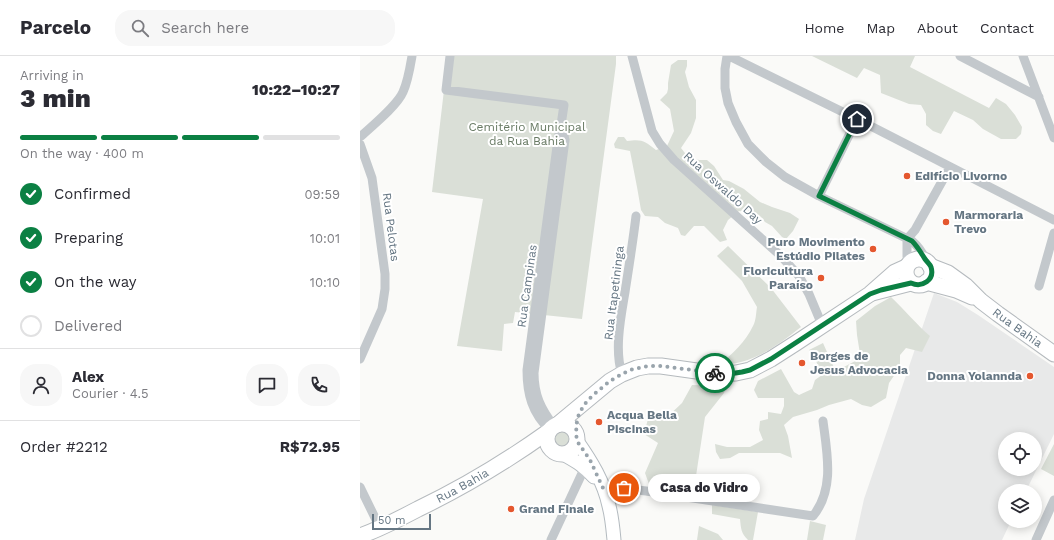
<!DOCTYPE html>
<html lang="en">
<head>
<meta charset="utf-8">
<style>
	body { margin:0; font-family:"Work Sans",sans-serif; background:#f7f7f7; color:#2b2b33; height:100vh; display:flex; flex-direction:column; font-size:15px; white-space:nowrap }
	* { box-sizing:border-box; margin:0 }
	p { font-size:13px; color:#7c7c81 }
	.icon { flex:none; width:22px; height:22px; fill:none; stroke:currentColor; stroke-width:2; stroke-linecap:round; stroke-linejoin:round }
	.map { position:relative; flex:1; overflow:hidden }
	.drawer { display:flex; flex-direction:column; background:#fff; width:360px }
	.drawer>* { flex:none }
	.tools { position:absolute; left:638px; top:376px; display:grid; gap:8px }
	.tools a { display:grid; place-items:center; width:44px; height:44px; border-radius:50%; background:#fff; box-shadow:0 2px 10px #0003; font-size:20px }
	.scale { position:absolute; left:12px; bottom:10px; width:59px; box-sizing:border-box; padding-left:4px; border:2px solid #657683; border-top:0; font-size:11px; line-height:14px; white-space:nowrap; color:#657683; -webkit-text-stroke:3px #fff; paint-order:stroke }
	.pin { position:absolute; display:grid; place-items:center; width:34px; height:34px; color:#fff; margin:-17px; border:2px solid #fff; border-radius:50%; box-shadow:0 1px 4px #0007 }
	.courier { position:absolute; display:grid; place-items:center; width:40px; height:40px; margin:-20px; border:3px solid #0b8043; border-radius:50%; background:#fff; color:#222; box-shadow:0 1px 5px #0007 }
	.bubble { position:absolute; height:28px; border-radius:14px; background:#fff; box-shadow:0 2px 10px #0003; font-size:13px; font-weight:800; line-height:28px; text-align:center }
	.headline em { font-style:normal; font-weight:800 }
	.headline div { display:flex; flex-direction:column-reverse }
	.headline { display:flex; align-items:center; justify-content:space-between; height:68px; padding:0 20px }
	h1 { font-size:26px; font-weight:800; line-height:30px }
	.bar { display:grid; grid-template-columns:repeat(4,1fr); gap:6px 4px; align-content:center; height:48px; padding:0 20px }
	.bar i { height:5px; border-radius:3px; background:#e1e1e2 }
	.bar .current { background:#0b8043 }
	.bar p { grid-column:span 4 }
	.line { display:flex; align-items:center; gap:10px; padding:0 20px; border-top:1px solid #e1e1e2 }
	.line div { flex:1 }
	.round { display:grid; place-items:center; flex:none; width:42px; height:42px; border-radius:16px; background:#f7f7f7 }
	ol { padding:0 20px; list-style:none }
	li { display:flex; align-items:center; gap:12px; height:44px }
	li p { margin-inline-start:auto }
	li .icon { padding:4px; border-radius:50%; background:#0b8043; color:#fff; stroke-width:4 }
	li:last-child { color:#7c7c81 }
	li i { width:22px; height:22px; border:2px solid #e1e1e2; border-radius:50% }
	header { display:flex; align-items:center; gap:24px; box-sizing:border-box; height:56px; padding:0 20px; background:#fff; border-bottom:1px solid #e1e1e2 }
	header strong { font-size:19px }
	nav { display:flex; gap:22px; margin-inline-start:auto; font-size:14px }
	.search { width:280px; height:36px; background:#f7f7f7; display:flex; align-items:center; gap:10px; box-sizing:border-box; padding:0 14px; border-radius:16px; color:#7c7c81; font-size:15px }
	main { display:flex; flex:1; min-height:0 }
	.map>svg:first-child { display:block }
	.built { fill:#e8e9e9; fill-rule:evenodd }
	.green { fill:#dadfd7 }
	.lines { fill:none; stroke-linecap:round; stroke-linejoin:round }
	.secondary-casing { stroke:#b3babf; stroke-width:15 }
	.primary-casing { stroke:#b5babe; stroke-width:17 }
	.street { stroke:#c3c8cc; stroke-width:9 }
	.secondary { stroke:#fff; stroke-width:13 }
	.primary { stroke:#fff; stroke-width:15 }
	.done { stroke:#99a4ac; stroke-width:4; stroke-dasharray:0 7.2 }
	.route { stroke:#0b8043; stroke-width:5 }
	.poi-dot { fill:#e4572e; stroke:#fff; stroke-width:1.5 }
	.labels { text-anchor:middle; stroke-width:4; stroke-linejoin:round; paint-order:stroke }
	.park-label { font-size:12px; fill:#687a64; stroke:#fff }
	.poi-label { font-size:12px; font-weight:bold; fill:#657683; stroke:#fff; text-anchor:start }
	.street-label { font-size:12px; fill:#657683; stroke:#fff }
</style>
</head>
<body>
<header>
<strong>Parcelo</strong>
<div class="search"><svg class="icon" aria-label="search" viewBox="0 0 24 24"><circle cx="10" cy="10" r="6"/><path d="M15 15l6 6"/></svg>Search here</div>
<nav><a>Home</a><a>Map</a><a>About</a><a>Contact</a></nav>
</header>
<main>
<section class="drawer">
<div class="headline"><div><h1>3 min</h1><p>Arriving in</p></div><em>10:22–10:27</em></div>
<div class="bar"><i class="current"></i><i class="current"></i><i class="current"></i><i></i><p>On the way · 400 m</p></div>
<ol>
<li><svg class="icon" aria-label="check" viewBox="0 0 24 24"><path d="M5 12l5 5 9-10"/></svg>Confirmed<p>09:59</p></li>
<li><svg class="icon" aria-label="check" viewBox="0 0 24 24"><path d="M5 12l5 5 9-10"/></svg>Preparing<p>10:01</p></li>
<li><svg class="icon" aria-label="check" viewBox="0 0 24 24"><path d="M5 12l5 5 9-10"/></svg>On the way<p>10:10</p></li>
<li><i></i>Delivered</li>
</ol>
<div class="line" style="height:72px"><a class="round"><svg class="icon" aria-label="person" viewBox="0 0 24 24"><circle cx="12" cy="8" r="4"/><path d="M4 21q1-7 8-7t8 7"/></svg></a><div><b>Alex</b><p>Courier · 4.5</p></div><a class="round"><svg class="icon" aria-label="chat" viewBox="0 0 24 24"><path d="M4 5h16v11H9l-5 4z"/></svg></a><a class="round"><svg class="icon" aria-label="phone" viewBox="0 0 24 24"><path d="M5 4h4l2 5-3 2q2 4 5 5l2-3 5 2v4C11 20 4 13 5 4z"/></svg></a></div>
<div class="line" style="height:52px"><div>Order #2212</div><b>R$72.95</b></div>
</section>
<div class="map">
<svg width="694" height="484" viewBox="0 0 694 484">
	<rect width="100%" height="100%" fill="#fafaf8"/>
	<!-- built -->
	<path class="built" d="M574,237L597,246L618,259L694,311V378L666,435H645V465H651L642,484H495L504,443ZM645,383H675V413H645Z"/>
	<!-- green -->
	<path class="green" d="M88,0H256V8L222,263L155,256L153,267L144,268L142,295L97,290L123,143L72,136Z
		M452,0H555L550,11L629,52L636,42L646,48L655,59L662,71L661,78L656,83H641L623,73L613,64L594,55L581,78L573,75L566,69V58L561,49L549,48L521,37L520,19L504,12L497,22Z
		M318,4H327V10L325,16L329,31L336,44V62L331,77L321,92C330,104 332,104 347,104L354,110L363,124L369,125L384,133L400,146L412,151L430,157L439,163L433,175L426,183L422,181L412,170L405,166L400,160L388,156L379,155L368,164L363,174L367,184L360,186L344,170H334L325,180L321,179L318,172L305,167L298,161L285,160L281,154L277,131L270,95L255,92L254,88L258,81H264L267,85C283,83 284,85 296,94L307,90L314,75L310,53L300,44L307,37L308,33V27L311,9Z
		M368,190L411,232L441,271C423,285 404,300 381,306C374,308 366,308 359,308C372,299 386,285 393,270C396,265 396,257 397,251L382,225L357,200Z
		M531,241C545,254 556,268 570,280L562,296L546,292L540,299V311L529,327L526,342L511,351L502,349L491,343L469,349L457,354L433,361L424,369L428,380L432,402L420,397H379L370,402L360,403L356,396L355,388L367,391H390L403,384L399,374L400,365L408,363V356L421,358L424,350V342H398L394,334L398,325L421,313L434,336L439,339L452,333L455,324L462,319L456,305L449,294L463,287L475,314L482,312L499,303L500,298L497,279L496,265L515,250Z
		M332,329L366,330L364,337L345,361L334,433L289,428L285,417L298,387L284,378L288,363L304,364L322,347Z
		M192 383a10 10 0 1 1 20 0a10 10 0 1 1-20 0Z
		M694,388V420L681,413Z
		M352,449L398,456L393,484H388C381,477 381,473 380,463L352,458Z
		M450,465L466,469L463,484H447Z
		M339,470L358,478L363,484H337Z"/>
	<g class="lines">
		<defs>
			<path id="secondary" d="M217,385C231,405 244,426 249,450C252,461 253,473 254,484
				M203,398C217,406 223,409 234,421"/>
			<g id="primary">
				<circle cx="559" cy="216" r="13"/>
				<path id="s1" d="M570,210L588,217L606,230L621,245L638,258L694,298"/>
				<path d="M566,226L596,234L612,241"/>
				<path d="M512,237L551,227"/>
				<circle cx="202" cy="383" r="15"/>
				<path d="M197,369L250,325L262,318L277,312L288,310H301L358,318L376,317L390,314L411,303L436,287L510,238L535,216L546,211"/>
				<path id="s2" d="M0,480C20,473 39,463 58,453C104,431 147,405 189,375"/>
			</g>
		</defs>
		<!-- secondary casing -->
		<use href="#secondary" class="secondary-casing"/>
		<!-- primary casing -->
		<use href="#primary" class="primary-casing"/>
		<!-- street -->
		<path class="street" d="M90,0L86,34L204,49L201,69L198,83L167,314C167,338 172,357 190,374
			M272,0L292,75L300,88L314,104L421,200L439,220L449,238L462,269
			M367,0L365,13V32L368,47L376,66L388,88L406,106L425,121L459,140L552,185C559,191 563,197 566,205
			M369,0L497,63L694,164
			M600,0L679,41
			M663,0L694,82
			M0,81C12,70 37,50 43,36C48,25 50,12 52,0
			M0,88L12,122L25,218V233L22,253L0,303
			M459,140L497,63
			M547,183L555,174L590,111
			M547,183V200L548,207
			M679,230L694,177
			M262,318C254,294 261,260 265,236C269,210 273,185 276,160
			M194,370C181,353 174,339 174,317L205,84L202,71
			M0,431L20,472
			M243,432L253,431L286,435L453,460C475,433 467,397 463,365
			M191,484L225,411
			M676,484L694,444"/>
		<!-- secondary -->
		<use href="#secondary" class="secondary"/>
		<!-- primary -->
		<use href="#primary" class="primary"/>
	</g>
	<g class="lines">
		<!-- done -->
		<path class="done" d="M264,432H243L230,404L217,385L216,377L217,364L219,358L224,349L232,340L250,325L262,318L270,314L288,310H301L355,317"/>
		<!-- route -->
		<path class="route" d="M355,317L369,318L382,316L390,314L411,303L510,238L521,234L551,227C562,232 575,224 571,211C570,208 567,206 565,203C561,197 558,191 552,185L459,140L497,63"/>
	</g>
	<!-- markers -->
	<g class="poi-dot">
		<circle cx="547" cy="120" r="4"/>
		<circle cx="586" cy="166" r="4"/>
		<circle cx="513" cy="193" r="4"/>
		<circle cx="461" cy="222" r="4"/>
		<circle cx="442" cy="307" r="4"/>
		<circle cx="670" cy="320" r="4"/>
		<circle cx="239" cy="366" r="4"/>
		<circle cx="151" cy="453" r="4"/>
	</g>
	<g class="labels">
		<!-- park labels -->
		<g class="park-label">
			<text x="167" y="75">Cemitério Municipal<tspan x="167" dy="14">da Rua Bahia</tspan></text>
		</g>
		<!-- poi labels -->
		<g class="poi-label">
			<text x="555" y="124">Edifício Livorno</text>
			<text x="594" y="163">Marmoraria<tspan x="594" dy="14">Trevo</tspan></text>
			<text x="505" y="190" text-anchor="end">Puro Movimento<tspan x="505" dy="14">Estúdio Pilates</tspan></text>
			<text x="453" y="219" text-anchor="end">Floricultura<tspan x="453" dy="14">Paraíso</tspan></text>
			<text x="450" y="304">Borges de<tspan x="450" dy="14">Jesus Advocacia</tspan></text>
			<text x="662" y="324" text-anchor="end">Donna Yolannda</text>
			<text x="247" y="363">Acqua Bella<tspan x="247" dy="14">Piscinas</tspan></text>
			<text x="159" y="457">Grand Finale</text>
		</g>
		<!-- street labels -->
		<g class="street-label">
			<text transform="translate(363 132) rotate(42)" y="4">Rua Oswaldo Day</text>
			<text transform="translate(31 171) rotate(83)" y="4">Rua Pelotas</text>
			<text transform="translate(167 230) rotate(-82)" y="4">Rua Campinas</text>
			<text transform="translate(254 237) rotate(-83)" y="4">Rua Itapetininga</text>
			<text dy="4" stroke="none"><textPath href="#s1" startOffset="108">Rua Bahia</textPath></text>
			<text dy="4" stroke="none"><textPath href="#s2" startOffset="114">Rua Bahia</textPath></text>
		</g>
	</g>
</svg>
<div class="tools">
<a><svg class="icon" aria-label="locate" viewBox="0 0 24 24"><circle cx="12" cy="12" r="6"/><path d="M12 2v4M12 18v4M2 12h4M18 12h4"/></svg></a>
<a><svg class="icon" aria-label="layers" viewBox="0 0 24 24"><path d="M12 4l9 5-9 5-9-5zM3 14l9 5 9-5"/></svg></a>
</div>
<div class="scale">50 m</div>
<div class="pin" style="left:264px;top:432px;background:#ea580c"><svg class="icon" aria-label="bag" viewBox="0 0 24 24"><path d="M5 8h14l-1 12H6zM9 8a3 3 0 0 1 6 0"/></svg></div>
<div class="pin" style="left:497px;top:63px;background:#1f2937"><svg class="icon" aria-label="home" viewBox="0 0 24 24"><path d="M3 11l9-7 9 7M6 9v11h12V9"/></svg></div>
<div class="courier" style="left:355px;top:317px"><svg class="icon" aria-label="bike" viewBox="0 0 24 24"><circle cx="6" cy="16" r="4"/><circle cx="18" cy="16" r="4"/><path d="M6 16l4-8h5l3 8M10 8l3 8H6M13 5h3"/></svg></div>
<div class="bubble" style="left:288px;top:418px;width:112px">Casa do Vidro</div>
</div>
</main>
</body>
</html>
